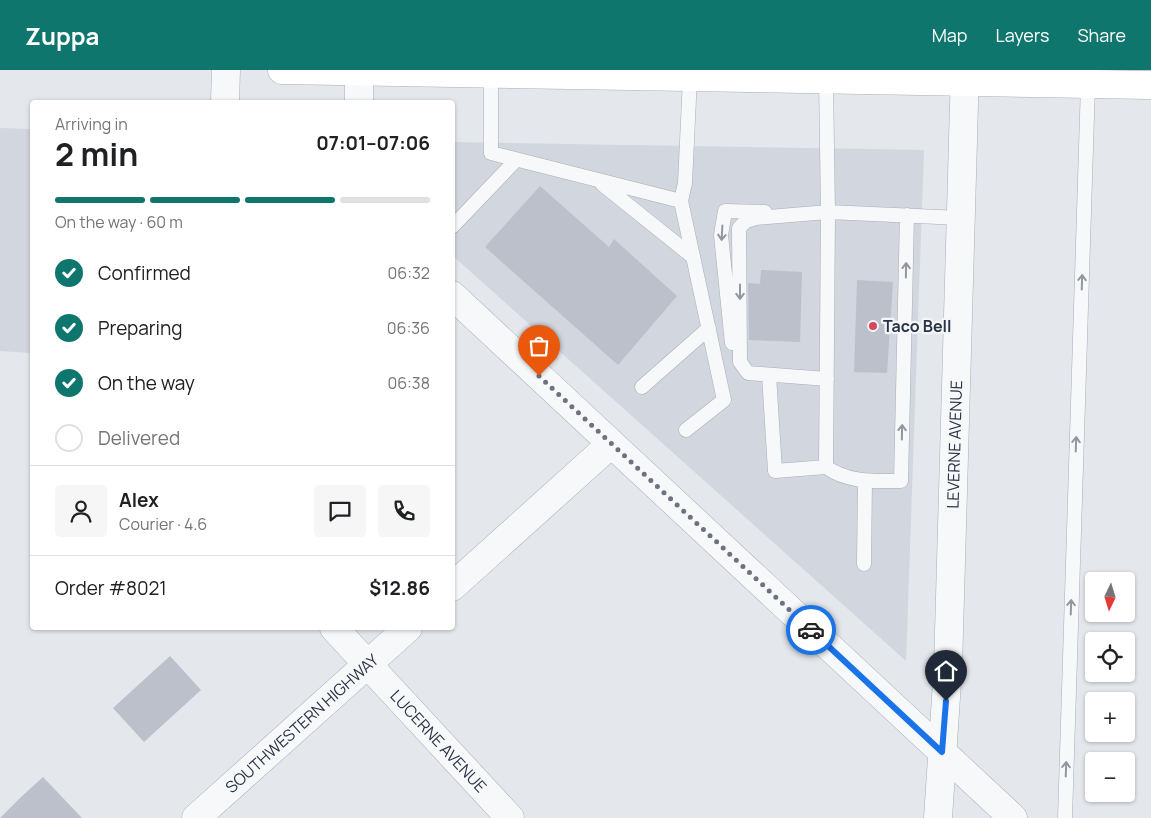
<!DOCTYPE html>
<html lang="en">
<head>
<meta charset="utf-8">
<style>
	body { margin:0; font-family:Manrope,sans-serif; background:#f6f6f6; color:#202124; height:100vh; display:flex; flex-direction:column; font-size:19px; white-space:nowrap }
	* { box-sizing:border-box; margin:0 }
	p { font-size:16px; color:#757577 }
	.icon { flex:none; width:28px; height:28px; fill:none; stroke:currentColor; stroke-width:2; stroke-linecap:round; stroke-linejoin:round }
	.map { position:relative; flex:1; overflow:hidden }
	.drawer { position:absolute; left:30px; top:30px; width:425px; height:530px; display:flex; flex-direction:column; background:#fff; border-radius:5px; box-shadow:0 1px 4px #0004 }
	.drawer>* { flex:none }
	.needle { width:32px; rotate:184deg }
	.tools { position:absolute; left:1085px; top:502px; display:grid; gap:10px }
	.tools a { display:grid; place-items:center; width:50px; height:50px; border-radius:5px; background:#fff; box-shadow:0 1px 4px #0004; font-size:25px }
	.pin { position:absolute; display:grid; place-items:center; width:42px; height:42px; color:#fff; margin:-51px -21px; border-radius:50% 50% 50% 0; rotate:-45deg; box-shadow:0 0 5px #0007 }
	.pin .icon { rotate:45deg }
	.courier { position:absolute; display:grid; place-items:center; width:50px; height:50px; margin:-25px; border:4px solid #1a73e8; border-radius:50%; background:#fff; color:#222; box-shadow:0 1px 6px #0007 }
	.overview em { font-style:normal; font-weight:700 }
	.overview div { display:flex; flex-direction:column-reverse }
	.overview { display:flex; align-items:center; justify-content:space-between; height:85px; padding:0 25px }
	h1 { font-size:32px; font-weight:700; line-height:38px }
	.bar { display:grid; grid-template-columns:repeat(4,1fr); gap:8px 5px; align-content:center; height:60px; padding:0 25px }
	.bar i { height:6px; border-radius:4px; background:#e0e0e0 }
	.bar .selected { background:#0f766e }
	.bar p { grid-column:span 4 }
	.line { display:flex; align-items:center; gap:12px; padding:0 25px; border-top:1px solid #e0e0e0 }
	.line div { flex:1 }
	.round { display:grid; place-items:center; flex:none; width:52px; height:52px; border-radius:5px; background:#f6f6f6 }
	ol { padding:0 25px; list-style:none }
	li { display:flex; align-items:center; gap:15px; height:55px }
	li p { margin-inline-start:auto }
	li .icon { padding:5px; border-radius:50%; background:#0f766e; color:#fff; stroke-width:4 }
	li:last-child { color:#757577 }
	li i { width:28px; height:28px; border:2px solid #e0e0e0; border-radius:50% }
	header { display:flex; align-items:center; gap:30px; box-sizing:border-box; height:70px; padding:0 25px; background:#0f766e; color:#fff }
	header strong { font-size:24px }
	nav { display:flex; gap:28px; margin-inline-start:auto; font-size:18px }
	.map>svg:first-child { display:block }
	.built { fill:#d2d6de }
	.building { fill:#bbc0ca }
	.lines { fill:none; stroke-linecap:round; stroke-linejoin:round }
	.lane-casing { stroke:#a9aeb7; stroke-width:15 }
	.street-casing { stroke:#a9aeb7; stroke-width:29 }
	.secondary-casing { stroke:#a9aeb7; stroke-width:29 }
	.lane { stroke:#f7f8fa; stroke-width:14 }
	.street { stroke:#f7f8fa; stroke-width:28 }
	.secondary { stroke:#fff; stroke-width:28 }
	.oneway { stroke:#9196a0 }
	.done { stroke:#6c737f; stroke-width:5; stroke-dasharray:0 9 }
	.route { stroke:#1a73e8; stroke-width:6 }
	.poi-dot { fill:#d1495b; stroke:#f4f6f9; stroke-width:2 }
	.labels { text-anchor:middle; stroke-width:4.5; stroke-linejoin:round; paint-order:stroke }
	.poi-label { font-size:16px; font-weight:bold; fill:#2b3445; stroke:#f4f6f9; text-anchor:start }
	.street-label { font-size:16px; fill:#2b3445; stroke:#f4f6f9 }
</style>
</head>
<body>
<header>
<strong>Zuppa</strong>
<nav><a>Map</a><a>Layers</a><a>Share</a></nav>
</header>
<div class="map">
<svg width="1151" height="748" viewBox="0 0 1151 748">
	<rect width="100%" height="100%" fill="#e4e7ec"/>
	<!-- built -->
	<path class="built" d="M0,58L32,59V283L0,281Z
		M453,72L924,80L906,591L453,186Z"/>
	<!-- building -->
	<path class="building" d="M540,116L609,177L614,169L677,226L618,295L485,177Z
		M761,200L802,202L800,272L749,270L748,213L760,214Z
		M857,210L893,212L887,303L854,302Z
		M170,586L201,620L144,672L113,638Z
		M43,707L82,748H0L20,728Z"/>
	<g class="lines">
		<defs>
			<path id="lane" d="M491,0V83L681,131
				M826,10L828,142L961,148
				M602,114L693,187
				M452,157L516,90
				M732,273L721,165L725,141L765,142
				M769,305L775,401L826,397
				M827,309L748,303L740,292L739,158L746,151L756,148L828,142L826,397C849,413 874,411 901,411L907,145
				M642,317L709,258
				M686,360L724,330L681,131L685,113L690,8
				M864,494L865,411
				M1065,748L1088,14"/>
			<g id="street">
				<path d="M225,32L226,0"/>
				<path d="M359,32V2"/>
				<path d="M452,225L1013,748"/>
				<path d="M452,517L611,374"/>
				<path id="s1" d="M334,558L510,748"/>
				<path id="s2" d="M196,748L408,558"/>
				<path id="s3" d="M938,748L948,597L965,0"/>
			</g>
			<path id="secondary" d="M282,0L1151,15"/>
		</defs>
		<!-- lane casing -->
		<use href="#lane" class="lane-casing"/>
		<!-- street casing -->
		<use href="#street" class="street-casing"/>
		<!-- secondary casing -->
		<use href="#secondary" class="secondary-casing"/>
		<!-- lane -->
		<use href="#lane" class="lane"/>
		<!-- street -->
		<use href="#street" class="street"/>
		<!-- secondary -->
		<use href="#secondary" class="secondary"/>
	</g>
	<!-- one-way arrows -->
	<defs><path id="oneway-shaft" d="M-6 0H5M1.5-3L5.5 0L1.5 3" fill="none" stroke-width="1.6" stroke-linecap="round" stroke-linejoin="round" transform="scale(1.25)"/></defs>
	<g class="oneway">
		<use href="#oneway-shaft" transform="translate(722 163) rotate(93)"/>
		<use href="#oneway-shaft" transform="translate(906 200) rotate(-89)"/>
		<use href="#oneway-shaft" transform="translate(1082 212) rotate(-88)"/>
		<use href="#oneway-shaft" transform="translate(740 222) rotate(90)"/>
		<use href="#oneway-shaft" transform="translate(902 362) rotate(-89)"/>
		<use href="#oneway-shaft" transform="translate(1076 374) rotate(-88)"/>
		<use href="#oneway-shaft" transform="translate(1071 537) rotate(-88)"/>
		<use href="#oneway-shaft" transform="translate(1066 699) rotate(-88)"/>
	</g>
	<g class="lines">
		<!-- done -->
		<path class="done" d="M539,306L811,560"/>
		<!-- route -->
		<path class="route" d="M811,560L942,682L946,631"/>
	</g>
	<!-- markers -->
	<circle class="poi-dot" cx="873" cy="256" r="5"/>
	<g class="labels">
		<!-- poi labels -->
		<g class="poi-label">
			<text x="883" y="262">Taco Bell</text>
		</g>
		<!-- street labels -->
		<g class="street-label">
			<text dy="6" stroke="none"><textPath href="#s3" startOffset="374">LEVERNE AVENUE</textPath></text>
			<text dy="6" stroke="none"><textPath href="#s2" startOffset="142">SOUTHWESTERN HIGHWAY</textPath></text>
			<text dy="6" stroke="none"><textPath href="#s1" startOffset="154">LUCERNE AVENUE</textPath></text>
		</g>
	</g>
</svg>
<div class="tools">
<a><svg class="needle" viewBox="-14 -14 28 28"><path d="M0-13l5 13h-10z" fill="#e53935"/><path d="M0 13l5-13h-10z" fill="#757577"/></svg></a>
<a><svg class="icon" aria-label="locate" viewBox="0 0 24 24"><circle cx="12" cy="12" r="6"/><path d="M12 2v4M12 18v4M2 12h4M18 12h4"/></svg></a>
<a>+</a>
<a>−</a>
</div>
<div class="pin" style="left:539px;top:306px;background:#ea580c"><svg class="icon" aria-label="bag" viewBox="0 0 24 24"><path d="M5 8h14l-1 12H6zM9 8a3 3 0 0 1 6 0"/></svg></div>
<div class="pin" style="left:946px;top:631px;background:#1f2937"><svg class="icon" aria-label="home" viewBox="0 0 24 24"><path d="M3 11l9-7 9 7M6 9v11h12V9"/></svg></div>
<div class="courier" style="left:811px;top:560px"><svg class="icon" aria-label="car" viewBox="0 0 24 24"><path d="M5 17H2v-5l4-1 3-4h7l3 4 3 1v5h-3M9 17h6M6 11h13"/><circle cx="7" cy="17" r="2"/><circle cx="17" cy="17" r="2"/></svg></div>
<section class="drawer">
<div class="overview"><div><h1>2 min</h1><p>Arriving in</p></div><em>07:01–07:06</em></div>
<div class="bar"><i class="selected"></i><i class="selected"></i><i class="selected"></i><i></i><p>On the way · 60 m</p></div>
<ol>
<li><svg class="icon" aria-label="check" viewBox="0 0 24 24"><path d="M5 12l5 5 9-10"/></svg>Confirmed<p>06:32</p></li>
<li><svg class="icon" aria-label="check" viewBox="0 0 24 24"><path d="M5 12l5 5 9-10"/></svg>Preparing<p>06:36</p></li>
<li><svg class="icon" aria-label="check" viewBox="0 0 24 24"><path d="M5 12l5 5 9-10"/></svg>On the way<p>06:38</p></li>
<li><i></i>Delivered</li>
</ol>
<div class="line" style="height:90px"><a class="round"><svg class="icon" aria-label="person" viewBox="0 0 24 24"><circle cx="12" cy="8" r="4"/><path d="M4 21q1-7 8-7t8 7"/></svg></a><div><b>Alex</b><p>Courier · 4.6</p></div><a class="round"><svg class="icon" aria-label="chat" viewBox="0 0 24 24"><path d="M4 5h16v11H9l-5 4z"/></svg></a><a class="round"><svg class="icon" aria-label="phone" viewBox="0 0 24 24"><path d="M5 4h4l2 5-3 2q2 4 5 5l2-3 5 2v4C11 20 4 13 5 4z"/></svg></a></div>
<div class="line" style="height:65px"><div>Order #8021</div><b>$12.86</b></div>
</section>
</div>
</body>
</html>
